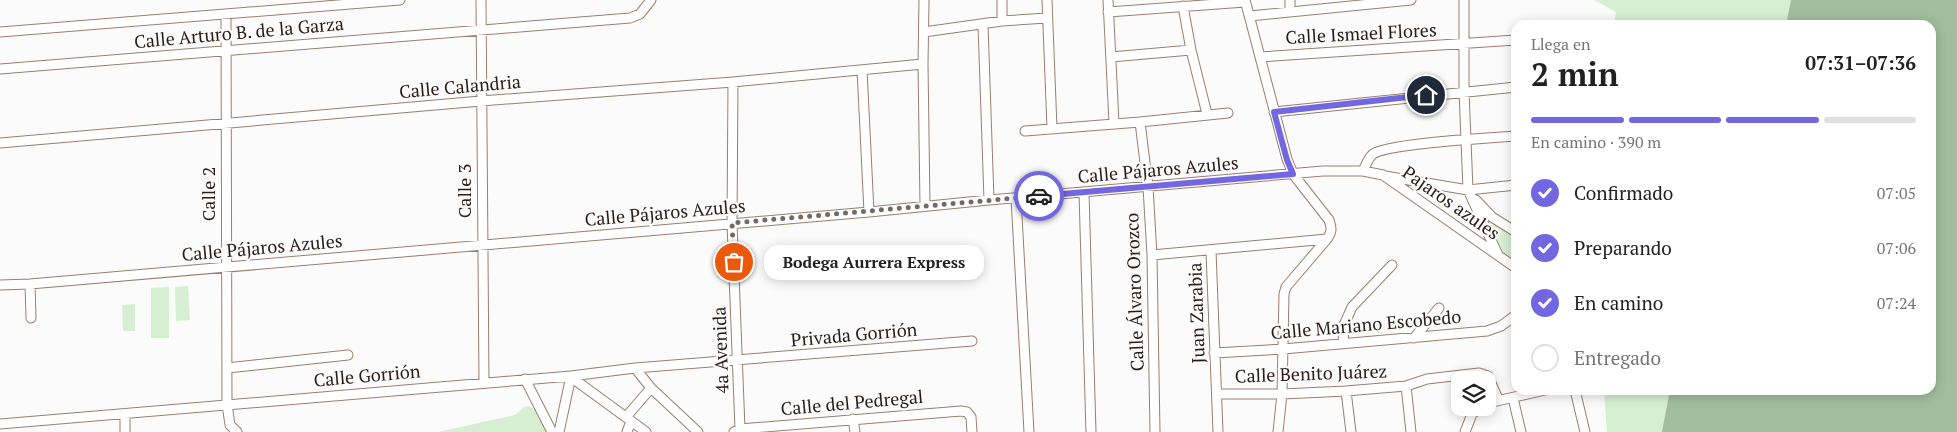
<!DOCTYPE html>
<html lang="es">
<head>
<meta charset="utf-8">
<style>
	body { margin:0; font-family:"PT Serif",serif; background:#f6f6f6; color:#202124; height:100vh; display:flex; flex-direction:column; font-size:19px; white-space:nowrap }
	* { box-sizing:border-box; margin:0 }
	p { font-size:16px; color:#757577 }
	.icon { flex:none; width:28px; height:28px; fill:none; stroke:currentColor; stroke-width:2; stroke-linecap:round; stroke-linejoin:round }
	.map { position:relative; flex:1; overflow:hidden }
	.panel { position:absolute; left:1511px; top:20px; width:425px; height:375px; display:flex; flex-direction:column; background:#fff; border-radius:15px; box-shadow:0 2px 12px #0003 }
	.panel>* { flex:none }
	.fabs { position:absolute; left:1451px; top:371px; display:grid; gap:10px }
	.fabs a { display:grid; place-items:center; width:45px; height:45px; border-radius:10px; background:#fff; box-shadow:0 2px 12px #0003; font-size:25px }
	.pin { position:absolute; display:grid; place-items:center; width:42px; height:42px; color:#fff; margin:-21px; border:2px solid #fff; border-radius:50%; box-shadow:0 1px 5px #0007 }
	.courier { position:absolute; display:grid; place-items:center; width:50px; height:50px; margin:-25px; border:4px solid #7367e1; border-radius:50%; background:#fff; color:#222; box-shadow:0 1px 6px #0007 }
	.bubble { position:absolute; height:35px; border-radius:15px; background:#fff; box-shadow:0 2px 12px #0003; font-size:16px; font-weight:800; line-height:35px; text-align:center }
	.overview em { font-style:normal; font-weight:800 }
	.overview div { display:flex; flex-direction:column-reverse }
	.overview { display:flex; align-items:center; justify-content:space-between; height:85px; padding:0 20px }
	h1 { font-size:32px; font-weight:800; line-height:38px }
	.bar { display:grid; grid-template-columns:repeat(4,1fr); gap:8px 5px; align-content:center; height:60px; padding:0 20px }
	.bar i { height:6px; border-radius:4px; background:#e0e0e0 }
	.bar .on { background:#7367e1 }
	.bar p { grid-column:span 4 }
	ol { padding:0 20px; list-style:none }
	li { display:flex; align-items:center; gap:15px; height:55px }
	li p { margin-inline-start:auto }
	li .icon { padding:5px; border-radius:50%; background:#7367e1; color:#fff; stroke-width:4 }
	li:last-child { color:#757577 }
	li i { width:28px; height:28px; border:2px solid #e0e0e0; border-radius:50% }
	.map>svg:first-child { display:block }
	.green { fill:#d6efd2 }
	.forest { fill:#a0be9c }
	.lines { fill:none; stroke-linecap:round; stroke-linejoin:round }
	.minor-casing { stroke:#9d7d6d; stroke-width:11 }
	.minor { stroke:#fff; stroke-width:9 }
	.done { stroke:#726a66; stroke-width:5; stroke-dasharray:0 9 }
	.route { stroke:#7367e1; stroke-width:6 }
	.labels { text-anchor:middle; stroke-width:4.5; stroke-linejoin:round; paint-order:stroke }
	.street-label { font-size:18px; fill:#291c16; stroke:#fbfbfb }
</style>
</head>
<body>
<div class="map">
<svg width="1957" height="432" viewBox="0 0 1957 432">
	<rect width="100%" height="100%" fill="#fbfbfb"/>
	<!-- green -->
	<path class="green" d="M1594,0H1957V432H1607L1604,390H1931V25H1614L1616,12Z
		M1479,218L1505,229L1516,236V264L1487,242L1475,219Z
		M188,286L190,320L176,321L175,287Z
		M169,287V338H151V288Z
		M135,304V331H123L122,305Z
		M528,406L537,410L547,432H438L515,415L524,407Z"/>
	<!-- forest -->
	<path class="forest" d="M1791,0H1957V432H1662L1670,390H1931V25H1786Z"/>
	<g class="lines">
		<defs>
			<path id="minor" d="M481,0L484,383
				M924,0L923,64L925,206
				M1002,0V21
				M1047,0L1052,128
				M1108,0L1114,123
				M1245,0L1287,159L1293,174L1329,220C1332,228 1332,232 1327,239L1286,287L1284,294L1282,394L1278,432
				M1464,0V91L1468,190L1498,255
				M1183,6L1191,50L1207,114
				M1108,12L1245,2
				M1290,12V0
				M226,14L227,404L230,425L237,432
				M1250,16L1411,0
				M983,25L989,200
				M0,32L400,0
				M924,32L1002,21L1047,18
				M1111,57L1191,50
				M1260,57L1516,40
				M0,69L630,18L640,14L651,0
				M862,70L869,212
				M733,82L732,223L740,429L734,432
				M1274,112L1516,87
				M1140,122L1148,187L1152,255L1155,432
				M1025,131L1140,122L1228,113
				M0,143L481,101L733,82L923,64
				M1363,171C1366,165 1368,158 1373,154C1388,143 1492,138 1516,136
				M1385,176L1468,190L1516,185
				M1084,193L1091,432
				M1016,198L1029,432
				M1476,200L1492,217L1516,232
				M1211,251L1218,432
				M1152,255L1327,239
				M30,284L31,318
				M0,285L30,284L869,212L989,200L1323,171H1363L1383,175L1516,268
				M1414,338L1439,308
				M1343,343L1344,325L1352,307L1392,265
				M1214,353L1283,349L1487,331L1501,326L1516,315
				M227,368L348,355
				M571,377L646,432
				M525,379L552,432
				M1406,386L1411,432
				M651,388L698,432
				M1575,390L1585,432
				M1346,391L1351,432
				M1217,394H1282L1346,391L1406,386L1427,379L1479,373L1488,376L1498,399
				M1513,398L1521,432
				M1488,403L1545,390
				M125,414V432
				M626,417L651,388L635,368
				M853,419L855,432
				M0,424L571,376L635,368L972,341
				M740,429L961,411L967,412L971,417L972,432
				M559,432L571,376
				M627,432L631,421
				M1465,432L1472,414L1479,408"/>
		</defs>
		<!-- minor casing -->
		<use href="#minor" class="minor-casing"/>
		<!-- minor -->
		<use href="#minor" class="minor"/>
	</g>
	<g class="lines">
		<!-- done -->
		<path class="done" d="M734,262L732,223L1039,196"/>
		<!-- route -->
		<path class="route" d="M1039,196L1293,174L1287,160L1274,112L1426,95"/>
	</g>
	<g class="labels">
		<!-- street labels -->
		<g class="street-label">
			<text transform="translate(239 33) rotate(-5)" y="6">Calle Arturo B. de la Garza</text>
			<text transform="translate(1361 34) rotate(-3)" y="6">Calle Ismael Flores</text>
			<text transform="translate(460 87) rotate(-5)" y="6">Calle Calandria</text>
			<text transform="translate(1158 170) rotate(-5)" y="6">Calle Pájaros Azules</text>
			<text transform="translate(465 191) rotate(-90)" y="6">Calle 3</text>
			<text transform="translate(209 194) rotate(-90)" y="6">Calle 2</text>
			<text transform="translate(1451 203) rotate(35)" y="6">Pajaros azules</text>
			<text transform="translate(665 213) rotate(-5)" y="6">Calle Pájaros Azules</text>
			<text transform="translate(262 248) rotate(-5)" y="6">Calle Pájaros Azules</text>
			<text transform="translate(1135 292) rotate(-92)" y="6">Calle Álvaro Orozco</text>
			<text transform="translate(1197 313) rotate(-92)" y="6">Juan Zarabia</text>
			<text transform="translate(1366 325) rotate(-5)" y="6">Calle Mariano Escobedo</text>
			<text transform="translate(854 335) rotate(-5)" y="6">Privada Gorrión</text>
			<text transform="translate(721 350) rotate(-92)" y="6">4a Avenida</text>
			<text transform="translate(1311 374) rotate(-2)" y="6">Calle Benito Juárez</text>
			<text transform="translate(367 376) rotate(-5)" y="6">Calle Gorrión</text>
			<text transform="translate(852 403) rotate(-5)" y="6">Calle del Pedregal</text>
		</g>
	</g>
</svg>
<div class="fabs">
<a><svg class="icon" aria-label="layers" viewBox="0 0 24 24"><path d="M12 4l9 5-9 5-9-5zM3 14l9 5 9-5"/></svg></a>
</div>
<div class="pin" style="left:734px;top:262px;background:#ea580c"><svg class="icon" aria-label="bag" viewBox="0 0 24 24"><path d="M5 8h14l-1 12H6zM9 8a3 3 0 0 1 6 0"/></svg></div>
<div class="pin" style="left:1426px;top:95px;background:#1f2937"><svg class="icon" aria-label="home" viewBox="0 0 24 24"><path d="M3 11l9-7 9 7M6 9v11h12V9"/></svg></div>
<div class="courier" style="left:1039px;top:196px"><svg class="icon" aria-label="car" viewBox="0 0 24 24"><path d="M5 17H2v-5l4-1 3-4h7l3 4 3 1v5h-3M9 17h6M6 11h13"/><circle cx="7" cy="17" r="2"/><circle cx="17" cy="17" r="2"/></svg></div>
<div class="bubble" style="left:764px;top:245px;width:220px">Bodega Aurrera Express</div>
<section class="panel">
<div class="overview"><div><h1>2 min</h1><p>Llega en</p></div><em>07:31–07:36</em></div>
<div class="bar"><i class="on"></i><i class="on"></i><i class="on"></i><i></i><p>En camino · 390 m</p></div>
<ol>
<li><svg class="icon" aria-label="check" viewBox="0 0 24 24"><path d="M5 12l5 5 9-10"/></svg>Confirmado<p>07:05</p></li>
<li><svg class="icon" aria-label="check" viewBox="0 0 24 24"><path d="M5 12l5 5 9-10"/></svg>Preparando<p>07:06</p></li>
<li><svg class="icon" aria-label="check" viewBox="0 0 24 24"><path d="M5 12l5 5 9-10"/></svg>En camino<p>07:24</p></li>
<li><i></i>Entregado</li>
</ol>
</section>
</div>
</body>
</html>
